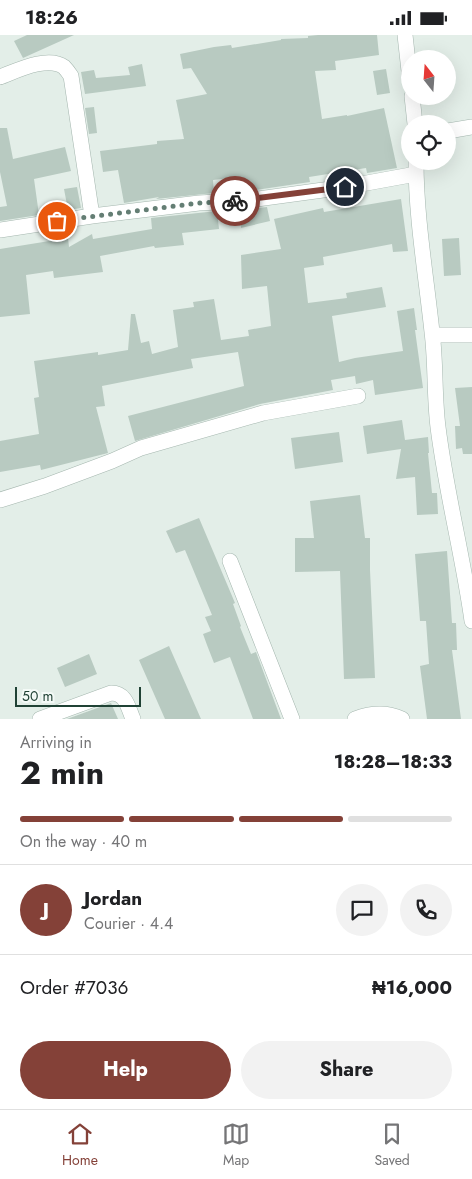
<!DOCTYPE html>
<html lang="en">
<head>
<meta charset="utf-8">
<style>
	body { margin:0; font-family:Jost,sans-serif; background:#f2f2f2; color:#202124; height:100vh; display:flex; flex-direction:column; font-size:19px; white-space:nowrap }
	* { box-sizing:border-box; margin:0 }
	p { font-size:16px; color:#757577 }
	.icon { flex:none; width:28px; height:28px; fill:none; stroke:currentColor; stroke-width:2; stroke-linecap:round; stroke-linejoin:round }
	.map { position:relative; height:684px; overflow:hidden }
	.details { display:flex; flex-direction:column; background:#fff; flex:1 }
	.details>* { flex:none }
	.needle { width:32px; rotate:343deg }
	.controls { position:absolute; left:401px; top:15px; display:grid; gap:10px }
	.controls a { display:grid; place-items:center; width:55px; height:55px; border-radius:50%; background:#fff; box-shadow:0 5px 20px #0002; font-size:25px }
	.scale { position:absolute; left:15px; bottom:12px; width:126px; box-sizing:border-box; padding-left:5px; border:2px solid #204235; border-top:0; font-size:14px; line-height:18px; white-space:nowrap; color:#204235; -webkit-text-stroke:4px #f4faf7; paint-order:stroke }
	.pin { position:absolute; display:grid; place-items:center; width:42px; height:42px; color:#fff; margin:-21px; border:2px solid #fff; border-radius:50%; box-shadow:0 1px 5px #0007 }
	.courier { position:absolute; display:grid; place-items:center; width:50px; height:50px; margin:-25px; border:4px solid #844138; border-radius:50%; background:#fff; color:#222; box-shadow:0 1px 6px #0007 }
	.headline em { font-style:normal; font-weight:700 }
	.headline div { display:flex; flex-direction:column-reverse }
	.headline { display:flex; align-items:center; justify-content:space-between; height:85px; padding:0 20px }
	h1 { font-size:32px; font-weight:700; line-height:38px }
	.bar { display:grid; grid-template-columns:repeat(4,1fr); gap:8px 5px; align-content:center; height:60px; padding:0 20px }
	.bar i { height:6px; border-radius:4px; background:#e0e0e0 }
	.bar .current { background:#844138 }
	.bar p { grid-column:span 4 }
	.line { display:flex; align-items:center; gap:12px; padding:0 20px; border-top:1px solid #e0e0e0 }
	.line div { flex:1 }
	.round { display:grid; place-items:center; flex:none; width:52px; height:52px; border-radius:26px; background:#f2f2f2 }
	.cta { display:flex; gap:10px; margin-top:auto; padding:10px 20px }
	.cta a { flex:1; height:58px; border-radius:30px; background:#844138; color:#fff; font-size:20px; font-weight:700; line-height:58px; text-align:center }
	.cta a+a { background:#f2f2f2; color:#202124 }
	.status { display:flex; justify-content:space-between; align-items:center; height:35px; padding:0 25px; background:#fff; direction:ltr }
	.status svg { height:14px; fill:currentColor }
	.dock { display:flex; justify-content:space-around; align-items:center; height:70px; border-top:1px solid #e0e0e0; background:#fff; font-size:14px; color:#757577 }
	.dock a { display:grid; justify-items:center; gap:2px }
	.dock .current { color:#844138 }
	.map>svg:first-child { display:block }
	.building { fill:#b8cac1 }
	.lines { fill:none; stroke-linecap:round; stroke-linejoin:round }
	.minor-casing { stroke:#a5b7af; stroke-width:16 }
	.minor { stroke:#fff; stroke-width:15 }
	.done { stroke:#647e74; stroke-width:5; stroke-dasharray:0 9 }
	.route { stroke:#844138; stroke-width:6 }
</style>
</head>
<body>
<div class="status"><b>18:26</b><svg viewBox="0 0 49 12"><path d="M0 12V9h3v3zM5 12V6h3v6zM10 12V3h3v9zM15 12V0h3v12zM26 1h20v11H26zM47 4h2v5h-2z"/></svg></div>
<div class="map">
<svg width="472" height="684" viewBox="0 0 472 684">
	<rect width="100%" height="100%" fill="#e3eee8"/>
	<!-- building -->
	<path class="building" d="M27,0H74L23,23L14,6Z
		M318,0H377L379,20L335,26L336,35L315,36L322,84L347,80V81L384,73L397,133L367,138L366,133L309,142L310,147L249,156H240L239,142L213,145L214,158L156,164L159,162L124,168L118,135L103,137L100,116L157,109V106L184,104L176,65L207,59L191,33L183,34L180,19L214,12L231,10L232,13L281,5V4L308,3V1Z
		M142,29L146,51L85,59L81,37L94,35L96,43L130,40L128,32Z
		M386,34L390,58L377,60L373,36Z
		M94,72L97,98L89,99L85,73Z
		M0,93H7L13,124L65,112L71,136L34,144L39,180L0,186V172L7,171L0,137Z
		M77,152L81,173L68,175L64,154Z
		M401,164L408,216L393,217L392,209L323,222L324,230L304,233L308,268L347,263L346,258L382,252L386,272L332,281L339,327L355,323L403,316L397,276L414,273L417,295H415L423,353L375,360L373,345L356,349L355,341L331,345L333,355L260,369L135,406L128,381L244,351L238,317L191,324L193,333L102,351L105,371L96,372L108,418L41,435L40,430L0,437V406L39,399L34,363L39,362L34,326L98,317V320L128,315L131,279H135L141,308L149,306L152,319L178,312L173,275L194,272L193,267L214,264L221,305L249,301L248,295L271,291L267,251L242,254L241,220L281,214L274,184L323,173L324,177Z
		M267,172L270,186L241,193L240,175Z
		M217,176L219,194L182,198L184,210L155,213L154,211L100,221L103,237L54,243L53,236L26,240L30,279L0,282V214L68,203L69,212L92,199L93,204L152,194L151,183Z
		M459,203L461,240L444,241L442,204Z
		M472,352V419H463L462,413L456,414L455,391H460L455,353Z
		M402,385L405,405L428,402L429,418H428L432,458H437L438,479L417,480L415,442L396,444L401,414L367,419L363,391Z
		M339,397L343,427L295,434L291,403Z
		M360,460L365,503H370V535L375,643L344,644L340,536L295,537V503H314L310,466Z
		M199,483L235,568L233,569L241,591L240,592L251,619L256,617L281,684H253L230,622L214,628L207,610L203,599L211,596L205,582L212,580L185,515L176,518L166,496Z
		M447,516L452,588H456L457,615H452L461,684H427L420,631L429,629L426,586H420L415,519Z
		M169,611L201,684H165L139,625Z
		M89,619L97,639L65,652L57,633Z
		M111,668L118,684H67Z"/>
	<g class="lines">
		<defs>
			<path id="minor" d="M405,0L410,45
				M0,42C16,36 48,20 64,32C66,34 69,38 71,41L92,181
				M412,61L415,89
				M448,96L472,92
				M416,126C416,183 426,240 432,297C436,328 434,360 438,392C446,457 463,521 472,586
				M0,195L92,181L199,168L250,165L345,152L416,139
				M433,300H472
				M0,465L45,451L112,426L141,413L263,378L358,361
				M230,526L292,684
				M40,684L111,658C126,658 128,672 133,684
				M355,684C371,678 387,677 402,684"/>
		</defs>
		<!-- minor casing -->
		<use href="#minor" class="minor-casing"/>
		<!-- minor -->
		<use href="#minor" class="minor"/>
	</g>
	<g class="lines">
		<!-- done -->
		<path class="done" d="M57,186L199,168L235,166"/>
		<!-- route -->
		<path class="route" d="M235,166L345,152"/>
	</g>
</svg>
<div class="controls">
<a><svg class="needle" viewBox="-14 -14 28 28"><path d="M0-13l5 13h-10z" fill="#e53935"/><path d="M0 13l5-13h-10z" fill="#757577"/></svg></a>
<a><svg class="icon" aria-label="locate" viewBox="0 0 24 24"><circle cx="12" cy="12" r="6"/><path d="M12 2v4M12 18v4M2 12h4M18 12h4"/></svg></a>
</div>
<div class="scale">50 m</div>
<div class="pin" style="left:57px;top:186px;background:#ea580c"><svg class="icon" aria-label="bag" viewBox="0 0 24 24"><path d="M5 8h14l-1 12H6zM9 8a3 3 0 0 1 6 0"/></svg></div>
<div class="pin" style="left:345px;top:152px;background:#1f2937"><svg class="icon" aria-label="home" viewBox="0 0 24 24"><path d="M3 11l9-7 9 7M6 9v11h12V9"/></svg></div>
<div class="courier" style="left:235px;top:166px"><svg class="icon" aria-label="bike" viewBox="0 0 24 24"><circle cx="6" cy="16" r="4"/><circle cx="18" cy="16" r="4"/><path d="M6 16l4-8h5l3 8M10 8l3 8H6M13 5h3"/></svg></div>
</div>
<section class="details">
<div class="headline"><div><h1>2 min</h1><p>Arriving in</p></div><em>18:28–18:33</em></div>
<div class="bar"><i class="current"></i><i class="current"></i><i class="current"></i><i></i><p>On the way · 40 m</p></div>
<div class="line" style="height:90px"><b class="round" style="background:#844138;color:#fff">J</b><div><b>Jordan</b><p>Courier · 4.4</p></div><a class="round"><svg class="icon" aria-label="chat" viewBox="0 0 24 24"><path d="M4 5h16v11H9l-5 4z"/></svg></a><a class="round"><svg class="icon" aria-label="phone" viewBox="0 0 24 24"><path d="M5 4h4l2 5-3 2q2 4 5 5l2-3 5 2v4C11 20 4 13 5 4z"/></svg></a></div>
<div class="line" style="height:65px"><div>Order #7036</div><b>₦16,000</b></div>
<div class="cta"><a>Help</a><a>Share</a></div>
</section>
<nav class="dock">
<a class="current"><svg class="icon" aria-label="home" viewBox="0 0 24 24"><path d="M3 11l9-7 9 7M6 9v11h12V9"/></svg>Home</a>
<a><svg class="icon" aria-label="map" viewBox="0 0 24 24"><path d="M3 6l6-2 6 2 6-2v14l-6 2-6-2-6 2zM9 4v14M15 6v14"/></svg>Map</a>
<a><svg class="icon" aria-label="saved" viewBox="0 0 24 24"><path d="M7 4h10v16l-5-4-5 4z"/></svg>Saved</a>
</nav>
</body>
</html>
